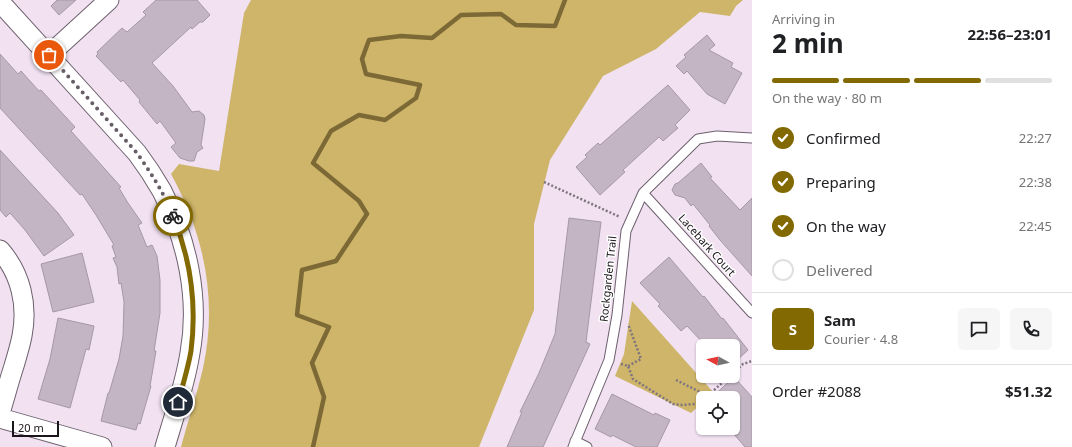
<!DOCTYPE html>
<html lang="en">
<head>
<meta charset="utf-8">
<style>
	body { margin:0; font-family:"Noto Sans",sans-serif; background:#f6f6f6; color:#202124; height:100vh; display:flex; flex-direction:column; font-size:15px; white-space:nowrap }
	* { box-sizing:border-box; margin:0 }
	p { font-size:13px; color:#757577 }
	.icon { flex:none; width:22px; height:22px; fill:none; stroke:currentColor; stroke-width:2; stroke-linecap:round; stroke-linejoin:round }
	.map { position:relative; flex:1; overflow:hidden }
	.details { display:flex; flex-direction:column; background:#fff; width:320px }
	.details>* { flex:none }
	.needle { width:26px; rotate:278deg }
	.fabs { position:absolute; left:696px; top:339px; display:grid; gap:8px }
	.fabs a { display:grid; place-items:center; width:44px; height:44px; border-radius:6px; background:#fff; box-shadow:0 1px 3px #0004; font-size:20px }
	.scale { position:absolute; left:12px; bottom:10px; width:47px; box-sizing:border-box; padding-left:4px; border:2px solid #1b161b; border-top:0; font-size:11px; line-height:14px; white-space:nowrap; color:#1b161b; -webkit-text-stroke:3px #fff; paint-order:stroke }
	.pin { position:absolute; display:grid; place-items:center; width:34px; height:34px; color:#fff; margin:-17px; border:2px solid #fff; border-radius:50%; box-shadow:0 1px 4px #0007 }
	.courier { position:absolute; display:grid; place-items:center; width:40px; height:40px; margin:-20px; border:3px solid #836902; border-radius:50%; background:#fff; color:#222; box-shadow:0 1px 5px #0007 }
	.headline em { font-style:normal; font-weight:700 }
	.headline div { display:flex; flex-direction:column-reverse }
	.headline { display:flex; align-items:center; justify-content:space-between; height:68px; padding:0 20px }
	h1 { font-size:26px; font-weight:700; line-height:30px }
	.bar { display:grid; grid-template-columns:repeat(4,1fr); gap:6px 4px; align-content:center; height:48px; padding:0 20px }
	.bar i { height:5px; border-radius:3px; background:#e0e0e0 }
	.bar .current { background:#836902 }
	.bar p { grid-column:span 4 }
	.line { display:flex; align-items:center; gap:10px; padding:0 20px; border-top:1px solid #e0e0e0 }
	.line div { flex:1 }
	.round { display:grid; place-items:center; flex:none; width:42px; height:42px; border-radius:6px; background:#f6f6f6 }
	ol { padding:0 20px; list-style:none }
	li { display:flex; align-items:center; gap:12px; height:44px }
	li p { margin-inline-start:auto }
	li .icon { padding:4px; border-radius:50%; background:#836902; color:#fff; stroke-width:4 }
	li:last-child { color:#757577 }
	li i { width:22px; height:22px; border:2px solid #e0e0e0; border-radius:50% }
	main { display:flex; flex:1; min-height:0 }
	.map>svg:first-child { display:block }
	.green { fill:#ceb56a }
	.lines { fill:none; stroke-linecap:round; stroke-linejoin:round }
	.stream { stroke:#7c6935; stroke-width:4.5 }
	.building { fill:#c4b5c4; stroke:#a698a6 }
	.lane-casing { stroke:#6d606d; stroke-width:11 }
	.street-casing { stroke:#6d606d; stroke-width:21 }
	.path { stroke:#7e747e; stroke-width:2.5; stroke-dasharray:2 2; stroke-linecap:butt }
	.lane { stroke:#fff; stroke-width:9 }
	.street { stroke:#fff; stroke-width:19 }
	.done { stroke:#665d66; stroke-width:4; stroke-dasharray:0 7.2 }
	.route { stroke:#836902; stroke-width:5 }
	.labels { text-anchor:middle; stroke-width:3; stroke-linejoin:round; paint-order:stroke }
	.street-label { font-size:11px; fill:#1b161b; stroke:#fff }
</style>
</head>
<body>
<main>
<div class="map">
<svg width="752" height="447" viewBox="0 0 752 447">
	<rect width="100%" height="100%" fill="#f1e1f1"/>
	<!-- green -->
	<path class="green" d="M251,0H743L736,6L730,16L700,12L656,49L603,76L550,160L534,224V310L479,447H181C188,421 197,394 203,368C218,300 204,234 171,174L179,164L219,171L244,13Z
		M632,301L714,393L708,398H703V402L691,413L615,376L624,354Z"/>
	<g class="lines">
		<!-- stream -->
		<path class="stream" d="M313,447L324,397L312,363L329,327L297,315L302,270L336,261L367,214L359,201L313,163L331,131L359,115L385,120L416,98L420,85L366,74L362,59L369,40L401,36L432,38L461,15L501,14L516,25L555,26L565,0"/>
	</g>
	<!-- building -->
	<path class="building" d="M57,0H76L59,15L51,6Z
		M156,0H197L210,15L203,22H200L192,29L191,27L152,63L173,86L192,112L199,111L204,115L205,119L201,145L203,148L197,152L194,161H189L180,158L171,147L176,143L160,121L157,124L139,102L140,100L123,80L121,82L96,56L98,54L97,52L122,28L127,32L146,15L143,12Z
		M707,35L715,45L709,50L733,63L731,67L742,73L725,104L707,94L687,71L684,74L676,66L686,57L684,55Z
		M0,54L18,74L21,71L39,91L41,90L75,127L71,131L121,187L119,188L128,203L142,223L138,225L147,247L152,245L157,256L160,280V313L154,351H156L150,386H151L140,424L138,423L136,430L101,421L108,393H109L119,359L123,336L124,302L121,283L119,284L117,267L113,258L116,257L112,246L114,245L96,215L82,194L80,195L0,108Z
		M668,85L690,110L675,125L678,128L663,141L659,137L623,170L625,172L600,195L576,167L587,157L585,155L598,143L600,145Z
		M0,150L58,213L74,235L44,256L25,230L10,213L6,217L0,210Z
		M701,163L712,177L710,178L740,210L752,198V276L720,240L709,226L710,225L693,204L691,206L685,198L675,195L672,190L675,184L678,183Z
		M569,218L601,222L586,342L590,344L543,447H507L522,412H520L539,373L555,334Z
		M82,253L94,302L53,312L41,264Z
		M669,257L703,297L704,296L722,319L723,318L748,350L733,364V346H706L687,326L681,331L658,306L660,304L640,283Z
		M58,318L94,326L89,350L86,349L70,408L38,399L50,359Z
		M734,377L752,397V447H745L733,433V398H711Z
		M612,394L654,415L655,413L670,420L657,447H636L612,435L611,437L595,429Z"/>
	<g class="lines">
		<defs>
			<path id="lane" d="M643,193L752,313
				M575,441L587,447
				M573,447L609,360L617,315L626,231L643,193L698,139L717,136L752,138"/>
			<path id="street" d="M0,2L137,153C146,165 154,177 162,191C187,240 200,298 190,353C185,385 174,416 165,447
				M49,55L109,0
				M0,250C21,274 28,305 22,336C20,346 17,356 14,366C9,381 5,397 0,413
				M0,418L102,447"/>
		</defs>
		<!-- lane casing -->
		<use href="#lane" class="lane-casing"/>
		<!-- street casing -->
		<use href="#street" class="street-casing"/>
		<!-- path -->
		<path class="path" d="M544,182L620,217
			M621,364L628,366L633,379L673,404L682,405L695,404L703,400
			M628,366L641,359L628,324
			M733,373L743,364L752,361
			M676,380L708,396
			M705,398L730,376"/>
		<!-- lane -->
		<use href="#lane" class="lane"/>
		<!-- street -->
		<use href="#street" class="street"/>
	</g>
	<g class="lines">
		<!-- done -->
		<path class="done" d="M49,55L137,153C151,173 164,193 173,216"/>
		<!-- route -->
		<path class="route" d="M173,216C191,260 197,304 191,351C188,368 183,385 178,402"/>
	</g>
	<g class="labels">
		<!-- street labels -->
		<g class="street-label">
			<text transform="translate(707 245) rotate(48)" y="4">Lacebark Court</text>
			<text transform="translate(608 279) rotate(-84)" y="4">Rockgarden Trail</text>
		</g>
	</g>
</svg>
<div class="fabs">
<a><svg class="needle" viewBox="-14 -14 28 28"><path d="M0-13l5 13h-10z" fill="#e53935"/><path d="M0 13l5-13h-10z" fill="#757577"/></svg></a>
<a><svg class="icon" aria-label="locate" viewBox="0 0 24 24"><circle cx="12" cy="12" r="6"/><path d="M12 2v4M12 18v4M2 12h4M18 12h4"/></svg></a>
</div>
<div class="scale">20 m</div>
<div class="pin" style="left:49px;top:55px;background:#ea580c"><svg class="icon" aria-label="bag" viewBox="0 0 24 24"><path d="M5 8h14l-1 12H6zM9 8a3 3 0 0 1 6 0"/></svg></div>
<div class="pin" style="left:178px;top:402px;background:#1f2937"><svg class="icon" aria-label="home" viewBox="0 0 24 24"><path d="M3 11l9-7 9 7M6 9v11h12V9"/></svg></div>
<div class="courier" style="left:173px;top:216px"><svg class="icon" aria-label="bike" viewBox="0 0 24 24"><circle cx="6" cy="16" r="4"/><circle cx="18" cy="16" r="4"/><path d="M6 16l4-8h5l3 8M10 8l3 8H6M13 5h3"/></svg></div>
</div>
<section class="details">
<div class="headline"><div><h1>2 min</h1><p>Arriving in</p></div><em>22:56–23:01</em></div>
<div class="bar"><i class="current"></i><i class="current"></i><i class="current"></i><i></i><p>On the way · 80 m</p></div>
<ol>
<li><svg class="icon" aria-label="check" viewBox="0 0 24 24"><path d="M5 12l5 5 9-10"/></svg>Confirmed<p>22:27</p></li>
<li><svg class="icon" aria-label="check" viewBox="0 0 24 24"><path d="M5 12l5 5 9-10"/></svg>Preparing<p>22:38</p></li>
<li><svg class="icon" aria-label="check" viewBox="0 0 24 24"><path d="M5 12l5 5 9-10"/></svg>On the way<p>22:45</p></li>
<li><i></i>Delivered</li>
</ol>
<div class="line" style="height:72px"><b class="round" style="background:#836902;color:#fff">S</b><div><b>Sam</b><p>Courier · 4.8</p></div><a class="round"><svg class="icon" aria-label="chat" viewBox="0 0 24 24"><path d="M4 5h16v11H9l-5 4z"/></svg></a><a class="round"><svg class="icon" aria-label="phone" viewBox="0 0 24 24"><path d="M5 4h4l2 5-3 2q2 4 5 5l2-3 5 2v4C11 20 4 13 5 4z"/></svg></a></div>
<div class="line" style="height:52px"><div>Order #2088</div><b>$51.32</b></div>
</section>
</main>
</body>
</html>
